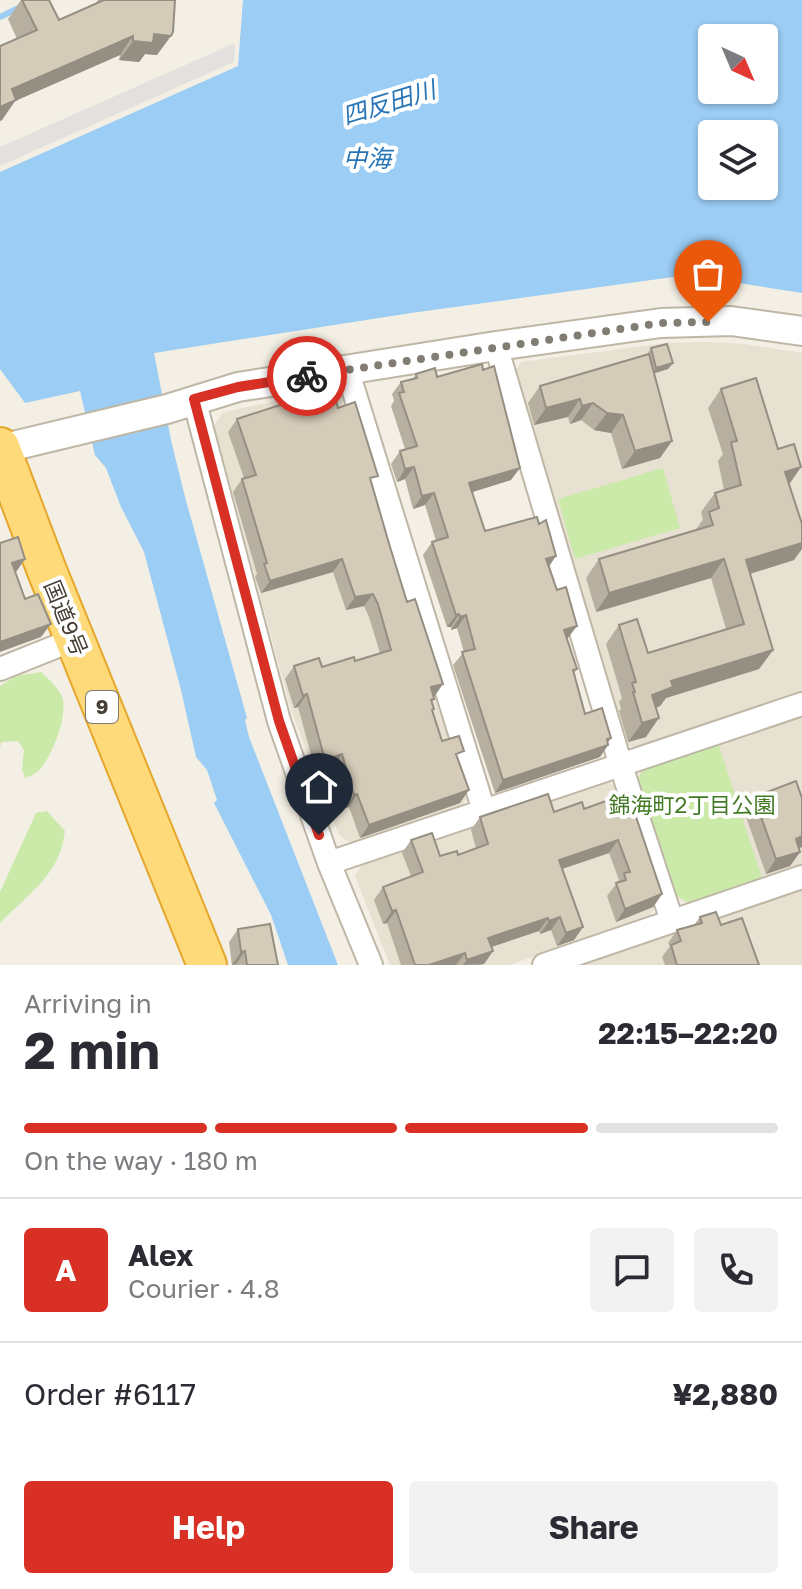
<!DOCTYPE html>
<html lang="en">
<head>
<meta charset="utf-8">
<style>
	body { margin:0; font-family:"Golos Text","Noto Sans JP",sans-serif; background:#f2f2f3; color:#2b2b33; height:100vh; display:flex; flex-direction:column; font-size:30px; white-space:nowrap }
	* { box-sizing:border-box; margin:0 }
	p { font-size:26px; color:#7c7c81 }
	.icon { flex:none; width:44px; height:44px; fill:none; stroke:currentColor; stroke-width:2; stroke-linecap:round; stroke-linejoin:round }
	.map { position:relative; height:965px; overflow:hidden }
	.details { display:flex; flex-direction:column; background:#fff; flex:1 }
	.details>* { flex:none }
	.needle { width:52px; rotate:136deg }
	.controls { position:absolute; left:698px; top:24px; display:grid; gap:16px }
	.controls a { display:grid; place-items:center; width:80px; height:80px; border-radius:8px; background:#fff; box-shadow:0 2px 6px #0004; font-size:40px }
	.pin { position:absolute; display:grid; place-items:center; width:68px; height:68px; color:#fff; margin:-82px -34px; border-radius:50% 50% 50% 0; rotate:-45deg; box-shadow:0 0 8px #0007 }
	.pin .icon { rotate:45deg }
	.courier { position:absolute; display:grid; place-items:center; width:80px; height:80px; margin:-40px; border:6px solid #d93025; border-radius:50%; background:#fff; color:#222; box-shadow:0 2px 10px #0007 }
	.head em { font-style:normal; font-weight:700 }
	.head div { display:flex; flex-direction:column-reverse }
	.head { display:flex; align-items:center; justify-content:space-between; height:136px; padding:0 24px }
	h1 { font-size:52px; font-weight:700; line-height:60px }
	.bar { display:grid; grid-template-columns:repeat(4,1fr); gap:12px 8px; align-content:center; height:96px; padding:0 24px }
	.bar i { height:10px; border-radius:6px; background:#e1e1e2 }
	.bar .current { background:#d93025 }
	.bar p { grid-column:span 4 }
	.line { display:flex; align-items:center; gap:20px; padding:0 24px; border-top:2px solid #e1e1e2 }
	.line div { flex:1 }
	.round { display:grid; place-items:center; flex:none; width:84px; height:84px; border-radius:8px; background:#f2f2f3 }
	.primary-button { display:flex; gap:16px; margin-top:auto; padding:16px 24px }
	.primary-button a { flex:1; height:92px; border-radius:8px; background:#d93025; color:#fff; font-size:32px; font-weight:700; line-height:92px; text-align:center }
	.primary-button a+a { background:#f2f2f3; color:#2b2b33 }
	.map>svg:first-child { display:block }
	.residential { fill:#e7e1d2 }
	.green { fill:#cbeaaa }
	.parking { fill:#e3e1dd }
	.water { fill:#9ccdf4; fill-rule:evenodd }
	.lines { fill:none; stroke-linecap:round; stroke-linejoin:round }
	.stream { stroke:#9ccdf4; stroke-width:6 }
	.minor-casing { stroke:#bfb7a6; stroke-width:26 }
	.tertiary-casing { stroke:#bfb7a6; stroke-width:32 }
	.trunk-casing { stroke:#e5a72c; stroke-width:42 }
	.minor { stroke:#fff; stroke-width:22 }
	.tertiary { stroke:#fff; stroke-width:28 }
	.trunk { stroke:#ffda7a; stroke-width:38 }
	.wall { fill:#b7af9f }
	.shaded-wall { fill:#958e82 }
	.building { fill:#d5cbb9; stroke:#958e82; stroke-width:2 }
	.done { stroke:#827d72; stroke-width:8; stroke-dasharray:0 14.4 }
	.route { stroke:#d93025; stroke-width:10 }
	.labels { text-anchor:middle; stroke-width:8; stroke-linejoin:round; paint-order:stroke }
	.shield { fill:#fff; stroke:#7d7971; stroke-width:2 }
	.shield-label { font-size:20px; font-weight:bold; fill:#453f34 }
	.street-label { font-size:22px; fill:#453f34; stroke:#fff }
	.park-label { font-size:22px; fill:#427a24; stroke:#fff }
	.water-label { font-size:24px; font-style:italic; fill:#2775b6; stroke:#fff }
</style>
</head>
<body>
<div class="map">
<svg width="802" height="965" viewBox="0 0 802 965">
	<rect width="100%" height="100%" fill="#f3efe4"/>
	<!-- residential -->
	<path class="residential" d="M705,342L745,344L802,353V693L637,749L623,743L512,376L521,362L666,343Z
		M334,389L347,399L468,796L459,811L352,844L339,835L291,710L214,426L223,412Z
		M802,713V865L689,904L676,898L636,780L643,767Z
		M604,780L618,787L657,903L650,916L509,965H390L355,876L363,863Z
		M802,886V965H570Z"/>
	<!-- green -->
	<path class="green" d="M663,468L680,528L575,559L558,499Z
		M41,672C49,679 57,687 62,696C69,714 51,761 37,772C33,775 29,776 25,778L22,769L24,750L18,741L1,742L0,750V686L16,676Z
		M718,743L762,878L689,903L677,896L637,781L644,768Z
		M47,811L65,831C60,875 29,893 0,923V892L36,813Z"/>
	<!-- parking -->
	<path class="parking" d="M235,43L234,62L0,166V147Z"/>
	<!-- water -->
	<path class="water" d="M243,0H802V293L714,279L702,273L411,313L154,353L171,440L185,497L247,718L245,720L249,737L338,965H288L271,915L214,803L217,800L207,770L196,757L181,690L144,552L121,507L106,468L95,455L80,391L25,403L0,369V172L238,66ZM712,38H764V90H712ZM712,134H764V186H712Z"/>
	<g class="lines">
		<!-- stream -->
		<path class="stream" d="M0,17L34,0"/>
		<defs>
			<path id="minor" d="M496,346L621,766L672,921
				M347,369L484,811
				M194,399L279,721L329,863L371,965
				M0,669L75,639
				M329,863L802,704
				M544,965L802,877"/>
			<path id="tertiary" d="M1,449L167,409L238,387L496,346L661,323L731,321L802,331"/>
			<path id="trunk" d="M0,447L47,571L207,965"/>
		</defs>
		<!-- minor casing -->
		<use href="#minor" class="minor-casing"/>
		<!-- tertiary casing -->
		<use href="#tertiary" class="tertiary-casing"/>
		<!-- trunk casing -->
		<use href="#trunk" class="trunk-casing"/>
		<!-- minor -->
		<use href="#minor" class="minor"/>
		<!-- tertiary -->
		<use href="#tertiary" class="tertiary"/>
		<!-- trunk -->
		<use href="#trunk" class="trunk"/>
	</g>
	<!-- wall -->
	<path class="wall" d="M21,0L59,20L95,4L98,0H175L157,55L145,54L139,62L119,60L120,55L15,101L2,120L0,121V46L17,39L8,19Z
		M651,348L673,363L668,369L654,373L660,458L622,469L611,433L594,430L581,420L570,424L568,417L534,425L528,403L540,386L647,354Z
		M416,374L437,377L511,480L472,492L485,531L549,566L568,638L567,639L577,669L574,673L585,714L611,738L608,742V745L600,757L495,793L453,665L464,652L457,628L451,630V627H447L423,555L432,542L436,541L425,505L413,509L405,479L397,482L391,464L400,451L405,449L391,406L394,401L392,394L401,382L413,379Z
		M721,389L778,449L801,467L789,484L794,560L750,574L773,650L759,669L666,698L660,706L656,708L646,737L628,742L619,711L621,709L619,702L622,698L606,644L619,625L648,653L726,629L711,578L596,612L586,578L599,559L695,531L703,519L701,512L715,493L724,490L718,461L723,454L708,408Z
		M338,408L372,485L434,697L432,703L434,709L432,711L442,741L458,759L460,803L360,838L349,807L345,808L333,767L316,773L298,707L294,708L285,679L294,666L322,667L355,661L380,653L369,617L364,606L346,610L333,572L261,593L255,577L257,574L233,492L242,479L244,478L228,432L237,419Z
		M628,793L662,894L653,907L616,922L607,896L619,880L609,853L562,869L583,927L574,940L557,946L551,930L540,934L539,931L491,947L493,951L484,964L480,965H401L387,923L383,924L374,900L383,887L411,876L402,853L411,840L440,856L458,855L476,848L471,830L480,817L584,809Z
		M754,797L802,798V847L798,848L800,852L790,866L766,874L744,811Z
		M700,917L721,925L759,965H665L662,957L670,946L668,943L677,930L694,925Z
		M238,929L278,965H232L229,942Z"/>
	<!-- shaded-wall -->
	<path class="shaded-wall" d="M154,34L171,36L157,55L145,54L139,62L119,60L133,41Z
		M133,36L120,55L15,101L2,120L0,121V106L12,89Z
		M673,363L668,369L652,374L656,368Z
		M580,399L568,417L534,425L546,408Z
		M593,403L581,420L570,424L582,406Z
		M607,413L623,415L611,433L594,430Z
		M672,441L660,458L622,469L635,451Z
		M414,467L405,479L397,482L405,469Z
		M801,467L788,486L785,472Z
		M520,468L511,480L460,496L469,483Z
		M434,493L425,505L413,509L422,496Z
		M802,543V549L794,560L733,579L746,560Z
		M556,556L548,568L546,559Z
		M25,559L16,572L12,563Z
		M342,559L333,572L261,593L270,581Z
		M724,559L711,578L596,612L609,593Z
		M373,594L364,606L346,610L355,597Z
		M459,614L451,627H447L456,615Z
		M466,615L457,628L451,630L460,617Z
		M51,624L41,637L0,652V642Z
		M577,626L568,638L555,642L564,630Z
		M773,650L759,669L666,698L660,706L638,714L652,695L671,681Z
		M443,684L434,697L431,687Z
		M307,694L298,707L294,708L303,696Z
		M659,718L646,737L628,742L642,723Z
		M611,738L605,746L608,745L600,757L495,793L503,780Z
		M342,754L333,767L316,773L325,760Z
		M469,790L460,803L360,838L369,825Z
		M357,794L349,807L345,808L354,795Z
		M802,836V847L786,853L796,839Z
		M618,840L609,853L550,873L559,860Z
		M800,852L790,866L766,874L776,859Z
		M662,894L653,907L616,922L625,909Z
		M396,910L387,923L383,924L392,911Z
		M560,917L551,930L540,934L549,921Z
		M548,918L539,931L479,951L488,938Z
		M583,927L574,940L557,946L566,933Z
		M245,951L236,964L232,965L241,952Z
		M493,951L484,964L463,965L467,960Z
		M465,953L456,965H429Z"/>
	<!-- building -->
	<path class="building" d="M22,0H49L59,20L104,0H175L173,32L171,36L154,34L153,43L133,41V36L12,89L16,100L0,107V46L37,30Z
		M667,344L673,363L656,368L651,348Z
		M649,354L672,441L635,451L623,415L607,413L593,403L582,406L580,399L546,408L540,386Z
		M482,364L483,370L494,366L520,468L469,483L485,531L537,517L539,524L546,520L556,556L546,559L557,590L566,587L577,626L564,630L577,669L573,670L585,714L602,708L611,738L607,739L608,745L503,780L462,652L475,649L466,615L460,617L459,614L456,615L432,542L448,537L434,493L422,496L414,467L405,469L400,451L417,446L399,393L404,392L401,382L417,378L416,374L435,368L437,377Z
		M756,378L778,449L794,444L801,467L785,472L802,524V543L746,560L773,650L671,681L673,687L652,695L659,718L642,723L633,692H635L632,683L636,682L619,625L637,619L648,653L744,624L724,559L609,593L599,559L713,525L709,512L719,508L715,493L741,485L731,442L737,441L721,389Z
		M332,388L338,408L355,402L378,476L370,478L390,547L407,602L415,599L443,684L431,687L434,699L431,700L434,709L432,710L442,741L459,736L464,751L456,754L469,790L369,825L357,794L354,795L342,754L325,760L307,694L303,696L294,666L319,658L322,667L354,657L355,661L391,650L378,604L373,594L355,597L342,559L270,581L264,564L267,563L242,479L256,475L237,419Z
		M18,537L25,559L12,563L25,599L38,594L51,624L0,642V543Z
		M796,781L802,798V836L796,839L800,852L776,859L754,797Z
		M628,793L662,894L625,909L616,883L626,880L624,873L630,872L618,840L559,860L583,927L566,933L560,917L549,921L548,918L488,938L493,951L467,960L465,953L429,965H415L396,910L392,911L383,887L423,872L411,840L432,833L440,856L457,851L458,855L488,844L480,817L548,794L554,812L582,802L584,809Z
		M716,912L721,925L742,918L759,965H677L671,945L681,941L677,930L702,923L700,917Z
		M270,924L278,965H247L245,951L241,952L238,929Z"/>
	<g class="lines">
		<!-- done -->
		<path class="done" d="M307,376L661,323L708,322"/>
		<!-- route -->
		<path class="route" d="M307,376L238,387L194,399L279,721L319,835"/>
	</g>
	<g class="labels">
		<!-- shield labels -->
		<rect class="shield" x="86" y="691" width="32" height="32" rx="6"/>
		<g class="shield-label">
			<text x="102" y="714">9</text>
		</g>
		<!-- street labels -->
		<g class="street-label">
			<text transform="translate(66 618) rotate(68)" y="8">国道9号</text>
		</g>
		<!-- park labels -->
		<g class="park-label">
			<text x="692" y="813">錦海町2丁目公園</text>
		</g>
		<!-- water labels -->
		<g class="water-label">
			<text transform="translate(389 103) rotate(-17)" y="8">四反田川</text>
			<text x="367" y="167">中海</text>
		</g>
	</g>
</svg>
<div class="controls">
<a><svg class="needle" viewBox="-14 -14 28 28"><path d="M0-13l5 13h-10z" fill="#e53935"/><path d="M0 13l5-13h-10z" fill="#7c7c81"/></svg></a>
<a><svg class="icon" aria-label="layers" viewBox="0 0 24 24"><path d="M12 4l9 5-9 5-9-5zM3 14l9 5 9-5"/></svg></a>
</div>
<div class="pin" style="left:708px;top:322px;background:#ea580c"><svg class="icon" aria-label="bag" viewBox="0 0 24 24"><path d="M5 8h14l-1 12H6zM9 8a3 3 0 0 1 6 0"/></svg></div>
<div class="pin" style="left:319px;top:835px;background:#1f2937"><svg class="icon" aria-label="home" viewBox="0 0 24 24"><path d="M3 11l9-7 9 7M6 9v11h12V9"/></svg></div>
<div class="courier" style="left:307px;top:376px"><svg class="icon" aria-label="bike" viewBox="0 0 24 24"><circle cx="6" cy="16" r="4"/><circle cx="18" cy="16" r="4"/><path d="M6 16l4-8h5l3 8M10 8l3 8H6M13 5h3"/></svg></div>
</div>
<section class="details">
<div class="head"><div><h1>2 min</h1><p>Arriving in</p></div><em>22:15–22:20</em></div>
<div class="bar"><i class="current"></i><i class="current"></i><i class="current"></i><i></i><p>On the way · 180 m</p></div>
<div class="line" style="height:144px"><b class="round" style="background:#d93025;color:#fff">A</b><div><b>Alex</b><p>Courier · 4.8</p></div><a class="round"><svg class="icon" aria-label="chat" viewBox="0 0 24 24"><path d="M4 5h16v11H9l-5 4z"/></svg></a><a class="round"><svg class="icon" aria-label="phone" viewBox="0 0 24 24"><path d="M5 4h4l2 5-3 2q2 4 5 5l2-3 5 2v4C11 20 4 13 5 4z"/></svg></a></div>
<div class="line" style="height:104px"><div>Order #6117</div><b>¥2,880</b></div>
<div class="primary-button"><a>Help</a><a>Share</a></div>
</section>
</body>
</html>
